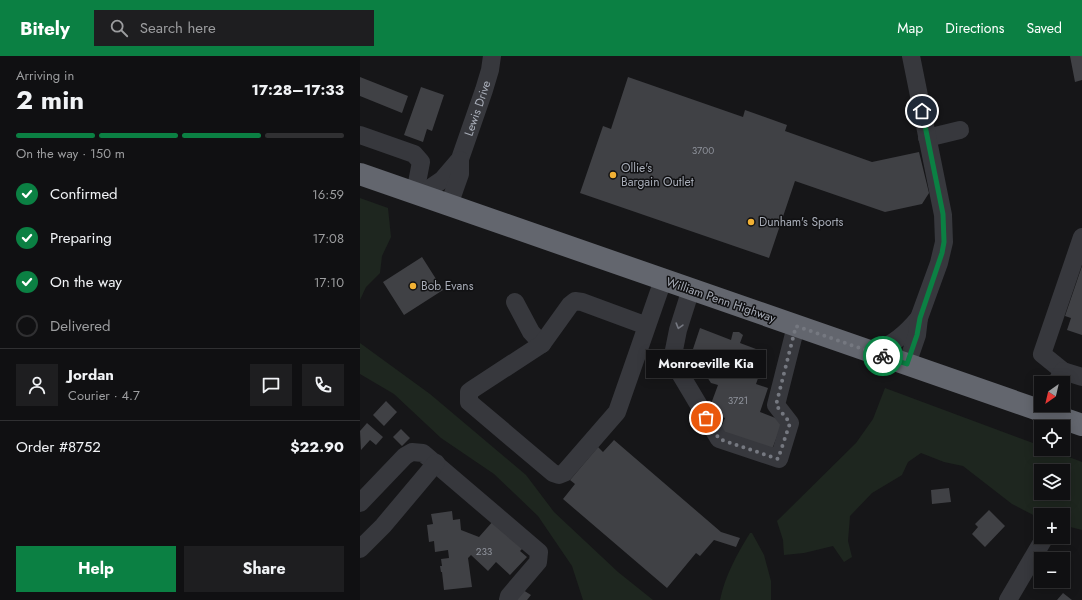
<!DOCTYPE html>
<html lang="en">
<head>
<meta charset="utf-8">
<style>
	body { margin:0; font-family:Jost,sans-serif; background:#1e1e20; color:#f1f3f6; height:100vh; display:flex; flex-direction:column; font-size:15px; white-space:nowrap }
	* { box-sizing:border-box; margin:0 }
	p { font-size:13px; color:#9c9d9f }
	.icon { flex:none; width:22px; height:22px; fill:none; stroke:currentColor; stroke-width:2; stroke-linecap:round; stroke-linejoin:round }
	.map { position:relative; flex:1; overflow:hidden }
	.details { display:flex; flex-direction:column; background:#101012; width:360px }
	.details>* { flex:none }
	.needle { width:26px; rotate:214deg }
	.fabs { position:absolute; left:674px; top:320px; display:grid; gap:8px }
	.fabs a { display:grid; place-items:center; width:36px; height:36px; border-radius:0px; background:#101012; box-shadow:0 2px 10px #0003,0 0 0 1px #303032; font-size:20px }
	.pin { position:absolute; display:grid; place-items:center; width:34px; height:34px; color:#fff; margin:-17px; border:2px solid #fff; border-radius:50%; box-shadow:0 1px 4px #0007 }
	.courier { position:absolute; display:grid; place-items:center; width:40px; height:40px; margin:-20px; border:3px solid #0b8043; border-radius:50%; background:#fff; color:#222; box-shadow:0 1px 5px #0007 }
	.bubble { position:absolute; height:28px; border-radius:0px; background:#101012; box-shadow:0 2px 10px #0003,0 0 0 1px #303032; font-size:13px; font-weight:700; line-height:28px; text-align:center }
	.headline em { font-style:normal; font-weight:700 }
	.headline div { display:flex; flex-direction:column-reverse }
	.headline { display:flex; align-items:center; justify-content:space-between; height:68px; padding:0 16px }
	h1 { font-size:26px; font-weight:700; line-height:30px }
	.bar { display:grid; grid-template-columns:repeat(4,1fr); gap:6px 4px; align-content:center; height:48px; padding:0 16px }
	.bar i { height:5px; border-radius:3px; background:#303032 }
	.bar .current { background:#0b8043 }
	.bar p { grid-column:span 4 }
	.line { display:flex; align-items:center; gap:10px; padding:0 16px; border-top:1px solid #303032 }
	.line div { flex:1 }
	.round { display:grid; place-items:center; flex:none; width:42px; height:42px; border-radius:0px; background:#1e1e20 }
	ol { padding:0 16px; list-style:none }
	li { display:flex; align-items:center; gap:12px; height:44px }
	li p { margin-inline-start:auto }
	li .icon { padding:4px; border-radius:50%; background:#0b8043; color:#fff; stroke-width:4 }
	li:last-child { color:#9c9d9f }
	li i { width:22px; height:22px; border:2px solid #303032; border-radius:50% }
	.action { display:flex; gap:8px; margin-top:auto; padding:8px 16px }
	.action a { flex:1; height:46px; border-radius:0px; background:#0b8043; color:#fff; font-size:16px; font-weight:700; line-height:46px; text-align:center }
	.action a+a { background:#1e1e20; color:#f1f3f6 }
	header { display:flex; align-items:center; gap:24px; box-sizing:border-box; height:56px; padding:0 20px; background:#0b8043; color:#fff }
	header strong { font-size:19px }
	nav { display:flex; gap:22px; margin-inline-start:auto; font-size:14px }
	.search { width:280px; height:36px; background:#1e1e20; display:flex; align-items:center; gap:10px; box-sizing:border-box; padding:0 14px; border-radius:0px; color:#9c9d9f; font-size:15px }
	main { display:flex; flex:1; min-height:0 }
	.map>svg:first-child { display:block }
	.green { fill:#1e261f; fill-rule:evenodd }
	.building { fill:#404145 }
	.lines { fill:none; stroke-linecap:round; stroke-linejoin:round }
	.minor { stroke:#37383d; stroke-width:18 }
	.highway { stroke:#63666e; stroke-width:22 }
	.oneway { stroke:#757881 }
	.done { stroke:#757880; stroke-width:4; stroke-dasharray:0 7.2 }
	.route { stroke:#0b8043; stroke-width:5 }
	.poi-dot { fill:#f2b134; stroke:#111113; stroke-width:1.5 }
	.labels { text-anchor:middle; stroke-width:3; stroke-linejoin:round; paint-order:stroke }
	.number-label { font-size:10px; fill:#8e929b }
	.street-label { font-size:12px; fill:#a8adb8; stroke:#111113 }
	.poi-label { font-size:12px; fill:#a8adb8; stroke:#111113; text-anchor:start }
</style>
</head>
<body>
<header>
<strong>Bitely</strong>
<div class="search"><svg class="icon" aria-label="search" viewBox="0 0 24 24"><circle cx="10" cy="10" r="6"/><path d="M15 15l6 6"/></svg>Search here</div>
<nav><a>Map</a><a>Directions</a><a>Saved</a></nav>
</header>
<main>
<section class="details">
<div class="headline"><div><h1>2 min</h1><p>Arriving in</p></div><em>17:28–17:33</em></div>
<div class="bar"><i class="current"></i><i class="current"></i><i class="current"></i><i></i><p>On the way · 150 m</p></div>
<ol>
<li><svg class="icon" aria-label="check" viewBox="0 0 24 24"><path d="M5 12l5 5 9-10"/></svg>Confirmed<p>16:59</p></li>
<li><svg class="icon" aria-label="check" viewBox="0 0 24 24"><path d="M5 12l5 5 9-10"/></svg>Preparing<p>17:08</p></li>
<li><svg class="icon" aria-label="check" viewBox="0 0 24 24"><path d="M5 12l5 5 9-10"/></svg>On the way<p>17:10</p></li>
<li><i></i>Delivered</li>
</ol>
<div class="line" style="height:72px"><a class="round"><svg class="icon" aria-label="person" viewBox="0 0 24 24"><circle cx="12" cy="8" r="4"/><path d="M4 21q1-7 8-7t8 7"/></svg></a><div><b>Jordan</b><p>Courier · 4.7</p></div><a class="round"><svg class="icon" aria-label="chat" viewBox="0 0 24 24"><path d="M4 5h16v11H9l-5 4z"/></svg></a><a class="round"><svg class="icon" aria-label="phone" viewBox="0 0 24 24"><path d="M5 4h4l2 5-3 2q2 4 5 5l2-3 5 2v4C11 20 4 13 5 4z"/></svg></a></div>
<div class="line" style="height:52px"><div>Order #8752</div><b>$22.90</b></div>
<div class="action"><a>Help</a><a>Share</a></div>
</section>
<div class="map">
<svg width="722" height="544" viewBox="0 0 722 544">
	<rect width="100%" height="100%" fill="#161618"/>
	<!-- green -->
	<path class="green" d="M0,142L28,152L31,181L22,200L20,217L6,231L0,244Z
		M0,287L70,338L166,419L194,456L258,516L293,544H223L212,510L178,460L134,418L81,382L34,338L0,318Z
		M525,332L681,390V393H688L722,406V474L703,469V459H681V463L652,448L603,410L584,406L561,397L548,406L542,419L512,437L490,460L488,485L492,501L484,506L473,490L444,497L424,499L423,484L417,465L496,387L513,363ZM681,415H703V437H681Z
		M390,477H392L404,499L411,525V544H360C365,520 377,498 390,477Z"/>
	<!-- building -->
	<path class="building" d="M710,0H722V24L715,26Z
		M0,21L48,40L42,57L0,40Z
		M268,21L383,61L385,54L427,69L425,75L512,106L559,96L569,137L562,148L525,156L435,125L409,202L220,137L243,70L251,73Z
		M61,31L84,39L72,75L67,73L63,86L44,79Z
		M62,201L83,234L44,259L23,226Z
		M722,210V279L707,274L711,262L705,260Z
		M340,272L371,284L373,276H379L383,279L380,287L407,297L396,328L408,332L400,356L423,365L411,396L359,377L365,362L348,356L358,329L351,327L343,315L346,308L330,302Z
		M26,345L37,356L24,370L13,359Z
		M7,367L23,381L16,389L10,384L1,394L0,375Z
		M41,373L50,382L42,390L33,381Z
		M254,384L361,476L380,482L376,491L354,484L340,500L336,497L307,532L203,443L215,428L210,424L238,391L243,396Z
		M589,432L591,446L572,448L571,434Z
		M629,454L645,470L625,491L612,478L618,471L615,468Z
		M92,455L93,464L100,463L101,474L119,481L134,464L164,491L160,495L167,501L150,519L136,506L128,515L111,499L108,502L112,531L84,534L82,516H81L80,510H82L81,503L89,502L88,494L75,496L74,485L69,486L67,469L73,468L71,458Z
		M163,534L171,539L167,544H156Z
		M703,537L712,544H697Z"/>
	<g class="lines">
		<!-- minor -->
		<g class="minor">
			<path d="M0,79L54,98L61,106L55,137"/>
			<path d="M567,82L600,74"/>
			<path id="s1" d="M60,139L82,124L100,103L124,34L130,14L132,0"/>
			<path d="M89,149L100,118V104"/>
			<path d="M331,233L318,274L312,304L359,383L419,403L430,367L416,349L436,270"/>
			<path d="M155,246L171,276L182,288"/>
			<path d="M287,270L222,246L215,245L210,249L182,288L113,333L109,336V346L193,417L199,419L204,417L257,356L303,224"/>
			<path d="M514,297C534,287 545,279 559,262"/>
			<path d="M547,308L557,279L559,262L579,207L584,186L583,159L551,0"/>
			<path d="M703,315L682,298L722,181"/>
			<path d="M696,327L703,315L722,321"/>
			<path d="M0,447L45,400L52,396L63,397L179,496L178,506L149,540L148,544"/>
			<path d="M0,493L23,470L76,407"/>
			<path d="M648,544L685,481"/>
		</g>
		<!-- highway -->
		<path class="highway" d="M0,118L722,369"/>
	</g>
	<!-- one-way arrows -->
	<defs><path id="oneway-chevron" d="M-2-3.5L2.5 0L-2 3.5" fill="none" stroke-width="1.6" stroke-linecap="round" stroke-linejoin="round"/></defs>
	<use class="oneway" href="#oneway-chevron" transform="translate(319 270) rotate(106)"/>
	<g class="lines">
		<!-- done -->
		<path class="done" d="M346,362L359,383L418,403L430,367L416,349L436,270L523,300"/>
		<!-- route -->
		<path class="route" d="M523,300L547,308L557,279L560,262L582,197L584,186L583,158L562,55"/>
	</g>
	<!-- markers -->
	<g class="poi-dot">
		<circle cx="253" cy="119" r="4"/>
		<circle cx="391" cy="166" r="4"/>
		<circle cx="53" cy="230" r="4"/>
	</g>
	<g class="labels">
		<!-- number labels -->
		<g class="number-label">
			<text x="343" y="98">3700</text>
			<text x="378" y="348">3721</text>
			<text x="124" y="499">233</text>
		</g>
		<!-- street labels -->
		<g class="street-label">
			<text dy="4" stroke="none"><textPath href="#s1" startOffset="108">Lewis Drive</textPath></text>
			<text transform="translate(361 244) rotate(19)" y="4">William Penn Highway</text>
		</g>
		<!-- poi labels -->
		<g class="poi-label">
			<text x="261" y="116">Ollie's<tspan x="261" dy="14">Bargain Outlet</tspan></text>
			<text x="399" y="170">Dunham's Sports</text>
			<text x="61" y="234">Bob Evans</text>
		</g>
	</g>
</svg>
<div class="fabs">
<a><svg class="needle" viewBox="-14 -14 28 28"><path d="M0-13l5 13h-10z" fill="#e53935"/><path d="M0 13l5-13h-10z" fill="#9c9d9f"/></svg></a>
<a><svg class="icon" aria-label="locate" viewBox="0 0 24 24"><circle cx="12" cy="12" r="6"/><path d="M12 2v4M12 18v4M2 12h4M18 12h4"/></svg></a>
<a><svg class="icon" aria-label="layers" viewBox="0 0 24 24"><path d="M12 4l9 5-9 5-9-5zM3 14l9 5 9-5"/></svg></a>
<a>+</a>
<a>−</a>
</div>
<div class="pin" style="left:346px;top:362px;background:#ea580c"><svg class="icon" aria-label="bag" viewBox="0 0 24 24"><path d="M5 8h14l-1 12H6zM9 8a3 3 0 0 1 6 0"/></svg></div>
<div class="pin" style="left:562px;top:55px;background:#1f2937"><svg class="icon" aria-label="home" viewBox="0 0 24 24"><path d="M3 11l9-7 9 7M6 9v11h12V9"/></svg></div>
<div class="courier" style="left:523px;top:300px"><svg class="icon" aria-label="bike" viewBox="0 0 24 24"><circle cx="6" cy="16" r="4"/><circle cx="18" cy="16" r="4"/><path d="M6 16l4-8h5l3 8M10 8l3 8H6M13 5h3"/></svg></div>
<div class="bubble" style="left:286px;top:294px;width:120px">Monroeville Kia</div>
</div>
</main>
</body>
</html>
